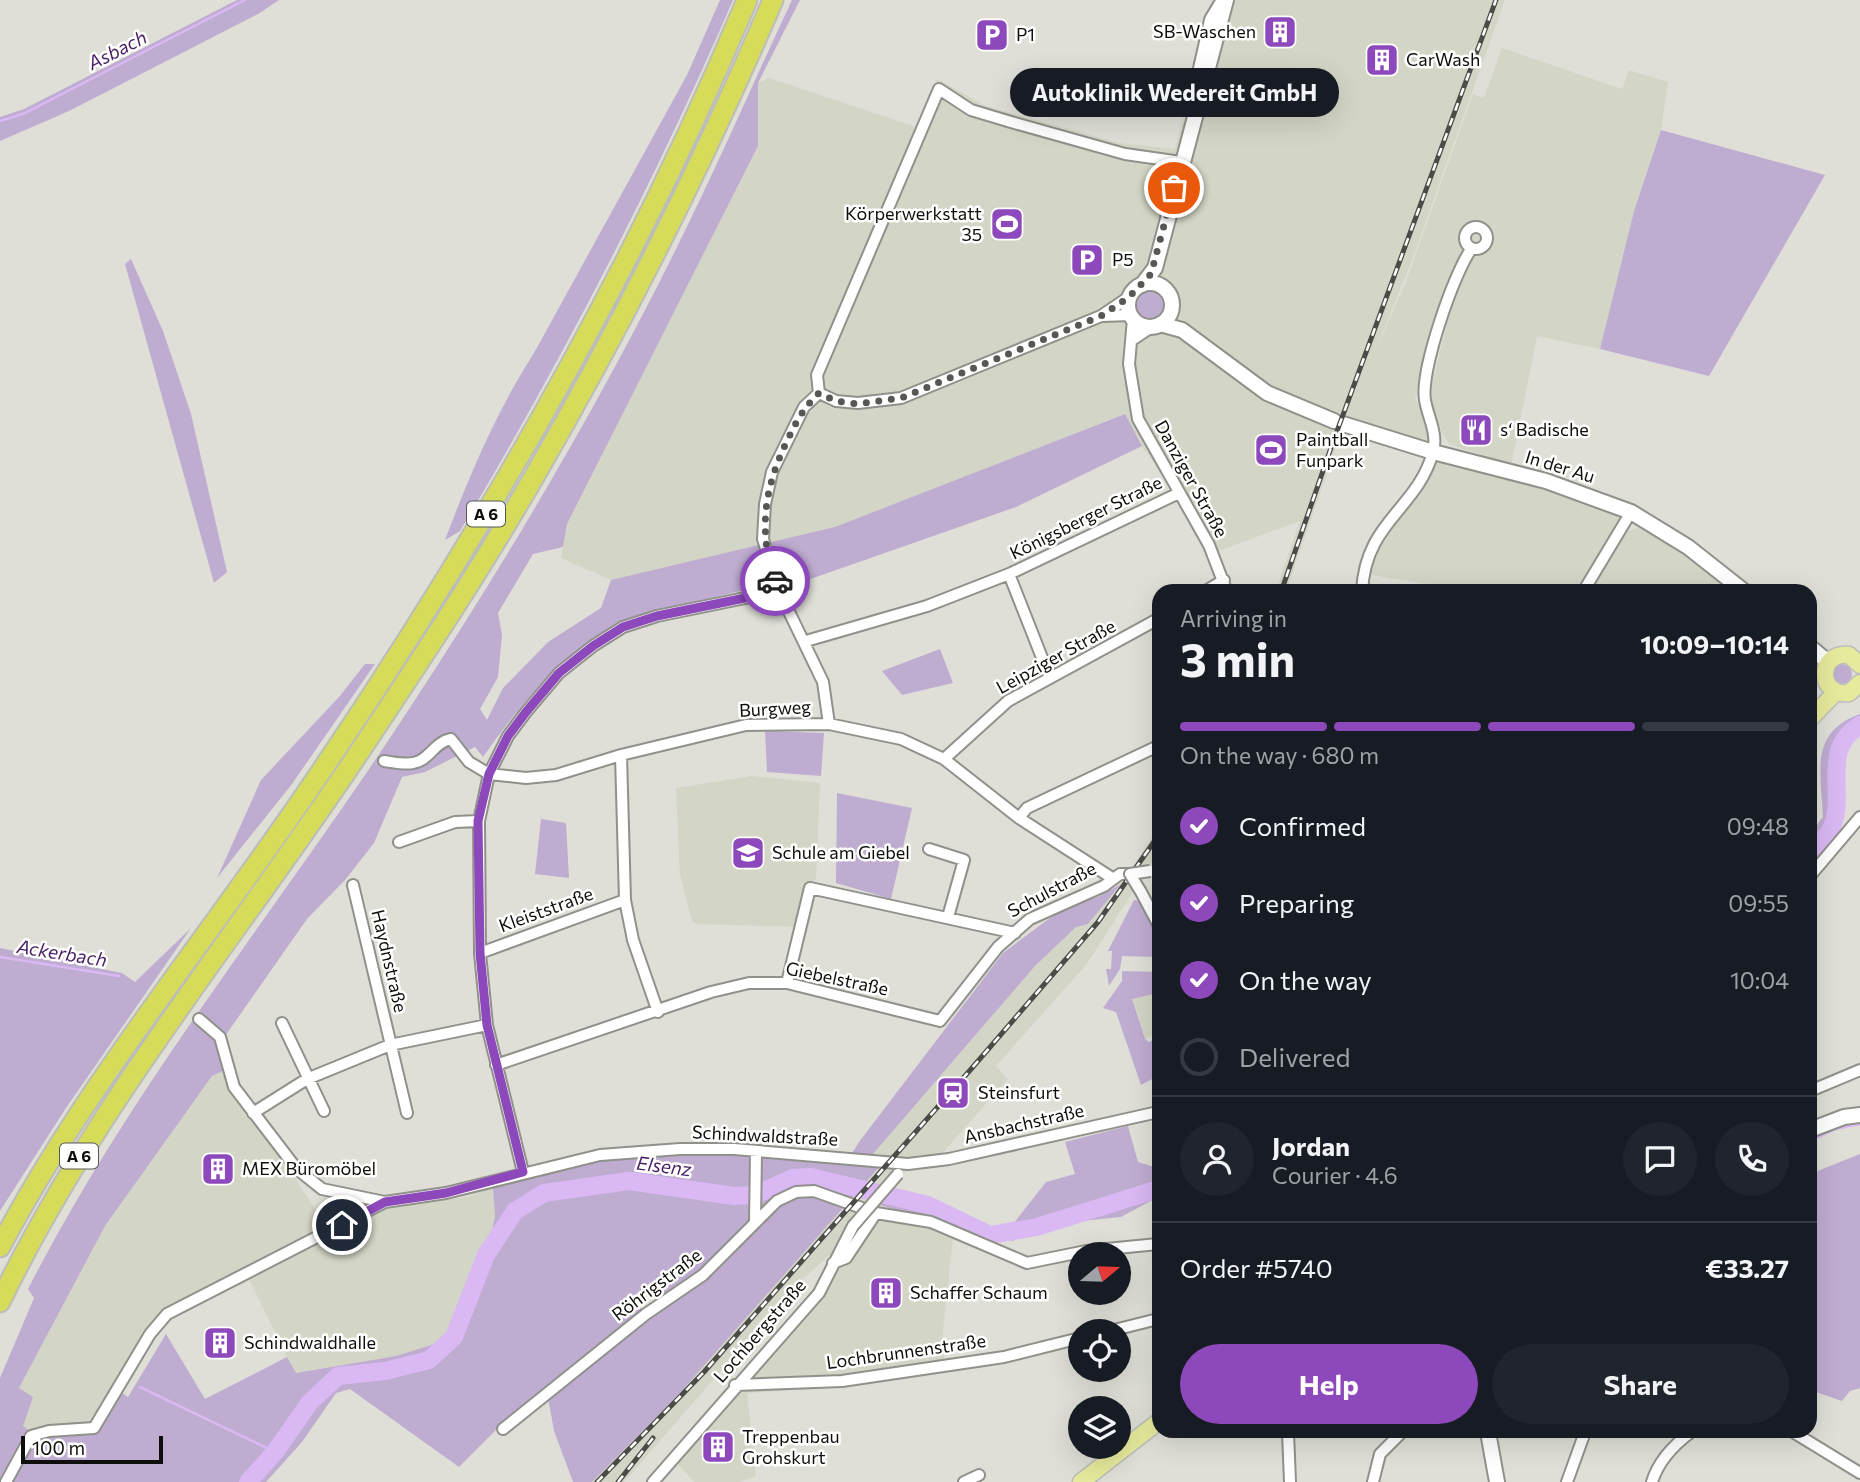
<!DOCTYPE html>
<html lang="en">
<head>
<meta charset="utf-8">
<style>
	body { margin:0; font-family:Commissioner,sans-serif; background:#20242c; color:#f1f3f6; height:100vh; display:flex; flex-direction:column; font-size:26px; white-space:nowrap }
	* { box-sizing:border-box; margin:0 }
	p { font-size:23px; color:#9ea1a6 }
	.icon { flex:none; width:38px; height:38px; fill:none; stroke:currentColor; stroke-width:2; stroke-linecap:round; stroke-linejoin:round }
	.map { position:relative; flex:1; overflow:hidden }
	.side { position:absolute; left:1152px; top:584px; width:665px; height:854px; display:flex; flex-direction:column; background:#171b24; border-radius:21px; box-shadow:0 7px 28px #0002 }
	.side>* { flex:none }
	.needle { width:46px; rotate:71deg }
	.buttons { position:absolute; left:1068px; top:1242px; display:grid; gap:14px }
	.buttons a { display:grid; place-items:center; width:63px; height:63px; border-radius:50%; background:#171b24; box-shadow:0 7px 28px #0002; font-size:35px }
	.scale { position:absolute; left:21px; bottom:18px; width:142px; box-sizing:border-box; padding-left:7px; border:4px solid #0e0f0c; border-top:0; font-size:19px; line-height:24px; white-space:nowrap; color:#0e0f0c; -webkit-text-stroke:5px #fffffe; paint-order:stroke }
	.pin { position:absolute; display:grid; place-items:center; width:60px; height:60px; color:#fff; margin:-30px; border:4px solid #fff; border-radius:50%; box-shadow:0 2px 7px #0007 }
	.courier { position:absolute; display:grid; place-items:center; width:70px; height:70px; margin:-35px; border:5px solid #8d48bc; border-radius:50%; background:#fff; color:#222; box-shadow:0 2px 9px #0007 }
	.bubble { position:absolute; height:49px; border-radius:24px; background:#171b24; box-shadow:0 7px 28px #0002; font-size:23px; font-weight:700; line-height:49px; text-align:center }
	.overview em { font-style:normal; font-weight:700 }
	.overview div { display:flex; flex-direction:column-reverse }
	.overview { display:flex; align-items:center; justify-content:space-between; height:119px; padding:0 28px }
	h1 { font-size:46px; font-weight:700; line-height:52px }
	.bar { display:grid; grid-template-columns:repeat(4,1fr); gap:10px 7px; align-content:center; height:84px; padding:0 28px }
	.bar i { height:9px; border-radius:5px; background:#363941 }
	.bar .selected { background:#8d48bc }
	.bar p { grid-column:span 4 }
	.line { display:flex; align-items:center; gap:18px; padding:0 28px; border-top:2px solid #363941 }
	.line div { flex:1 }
	.round { display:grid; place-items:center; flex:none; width:74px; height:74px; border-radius:37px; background:#20242c }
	ol { padding:0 28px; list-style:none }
	li { display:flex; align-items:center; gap:21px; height:77px }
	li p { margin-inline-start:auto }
	li .icon { padding:7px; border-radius:50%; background:#8d48bc; color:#fff; stroke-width:4 }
	li:last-child { color:#9ea1a6 }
	li i { width:38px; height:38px; border:4px solid #363941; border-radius:50% }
	.button { display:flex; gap:14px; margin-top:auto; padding:14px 28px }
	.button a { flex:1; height:80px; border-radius:42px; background:#8d48bc; color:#fff; font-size:28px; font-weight:700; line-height:80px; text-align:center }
	.button a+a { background:#20242c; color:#f1f3f6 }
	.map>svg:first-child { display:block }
	.built { fill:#d3d5c6 }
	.green { fill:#bfacd1; fill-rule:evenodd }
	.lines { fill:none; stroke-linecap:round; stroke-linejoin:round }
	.stream { stroke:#d9b8f4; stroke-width:2.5 }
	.river { stroke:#d9b8f4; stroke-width:18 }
	.street-casing { stroke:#90918a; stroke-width:14 }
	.secondary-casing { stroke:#90918a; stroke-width:18 }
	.primary-casing { stroke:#bcbcbb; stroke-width:19 }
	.highway-casing { stroke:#bcbcbb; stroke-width:23 }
	.street { stroke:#fff; stroke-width:10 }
	.secondary { stroke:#fff; stroke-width:14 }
	.primary { stroke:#e6ea9c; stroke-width:16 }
	.highway { stroke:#d6dc5a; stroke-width:19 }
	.rail-casing { stroke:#4b4c48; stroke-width:5 }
	.rail { stroke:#fffffe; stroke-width:2.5; stroke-dasharray:8; stroke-linecap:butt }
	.street-bridge-casing { stroke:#90918a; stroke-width:14; stroke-linecap:butt }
	.street-bridge { stroke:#fff; stroke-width:10 }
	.done { stroke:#575853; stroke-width:7; stroke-dasharray:0 12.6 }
	.route { stroke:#8d48bc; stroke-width:9 }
	.labels { text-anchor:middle; stroke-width:5; stroke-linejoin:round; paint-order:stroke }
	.shield { fill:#fffffe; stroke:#565755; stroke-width:2 }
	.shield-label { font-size:16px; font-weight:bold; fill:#0e0f0c }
	.poi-label { font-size:18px; fill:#0e0f0c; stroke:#fffffe; text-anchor:start }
	.street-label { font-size:18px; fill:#0e0f0c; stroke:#fffffe }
	.water-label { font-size:19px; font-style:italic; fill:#481f64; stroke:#fffffe }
</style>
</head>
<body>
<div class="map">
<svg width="1860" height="1482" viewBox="0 0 1860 1482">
	<rect width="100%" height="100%" fill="#dfdfd8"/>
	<!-- built -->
	<path class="built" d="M1215,0H1505L1412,260L1374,354L1405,284L1473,94L1484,98L1502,48L1622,89L1629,70L1668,82L1661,130L1634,211L1600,349L1537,336L1511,465L1449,444L1442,433L1429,398L1448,318L1415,398L1428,426L1433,452L1546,481L1620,516L1578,591H1469L1372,575L1363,568L1417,486L1433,453L1344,425L1286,591H1276L1300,521L1216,552L1142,446L1124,414L835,528L611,580L561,558L567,524L758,146V83L769,78L916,127L937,79L986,106L1119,143L1175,149Z
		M1641,527L1683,552L1731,591L1591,592L1627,531Z
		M752,776L820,783L816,880L806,884L798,927L696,924L692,921L680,874L676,788Z
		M1158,828V853L1086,965L996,1066L1008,1079L939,1157L911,1166L889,1189L920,1217L954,1228L942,1340L946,1369L843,1387L747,1393L756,1476L739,1482H694L675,1461L822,1299L833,1271L836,1249L793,1288L624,1482H592L678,1395L727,1337L868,1165L873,1154L1035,966L1076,927L1088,923L1122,883Z
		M1158,993V1033L1145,1039L1132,998Z
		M225,1070L332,1235L387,1207L468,1197L493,1187L495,1216L491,1236L444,1341L396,1356L295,1373L249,1279L171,1320L158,1331L97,1429L38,1437L22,1426L19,1388L105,1226L212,1076Z"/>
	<!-- green -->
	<path class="green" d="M237,0H279L258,14L69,111L0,141V117L24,109Z
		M720,0H733C654,183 562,360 460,531L445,540C470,474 496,412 534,353L687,75Z
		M792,0H800L758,83V146L567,524L563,547L533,554L498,613L502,635L498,677L480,709L487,720L503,688L548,642L601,608L611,580L835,527L1125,414L1142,446L1016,507L802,582C769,583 739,591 708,599C685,605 661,608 640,616C573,640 522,701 483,757L475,747L425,772L402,777L374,843L345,880L307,919L223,1039L225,1070L212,1076L105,1226L19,1388L33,1397L23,1426L38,1437L96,1429L119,1391L128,1397L166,1334L205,1399L287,1357L296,1373L396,1356L444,1341L491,1236L495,1216L493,1187C528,1177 565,1164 601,1159C683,1148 765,1156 846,1163L859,1142L1003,953L1062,909L1100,896L1121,884L1088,924L1076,927L1035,966L873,1154L868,1165L880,1166L678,1395L592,1482H573L554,1431L547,1392L497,1429L459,1467L350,1389L336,1393L302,1442L266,1482H0V1378L34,1298L28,1289C135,1080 286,899 413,703C516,546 613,381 694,212C728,142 759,70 792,0ZM648,1289L672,1296L646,1314L631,1297Z
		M1661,130L1825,175L1709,376L1600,349L1634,211Z
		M131,259L163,331L191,414L227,572L214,583L125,264Z
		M1136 306a14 14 0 1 1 28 0a14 14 0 1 1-28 0Z
		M940,649L953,683L902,695L882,671Z
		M1832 674a10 10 0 1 1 20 0a10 10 0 1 1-20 0Z
		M365,664H375L292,784L217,878L261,780L339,697Z
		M1860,714V735C1837,751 1844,771 1844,794C1844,816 1838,834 1825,851C1820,857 1817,863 1810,866V833L1823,817C1821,772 1809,732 1860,714Z
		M765,731L824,733L821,776L767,772Z
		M837,793L912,808L891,899L836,883Z
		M541,819L566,823L569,878L535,874Z
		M1134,900L1140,901L1158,932V957L1122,956L1120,969L1109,986L1106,969H1111L1112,951H1108Z
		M191,928L66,1108L0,1211V948L122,973L135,982Z
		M1122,971L1158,972V993L1132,999L1145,1039L1149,1042L1155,1039L1154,1035L1158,1033V1076L1141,1085L1116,1012L1103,1008L1122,981Z
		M1128,1126L1138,1162L1158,1168V1197L1121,1217L1011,1228L1014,1241L954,1228L877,1204L889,1189L954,1213L982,1232L1010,1228L1046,1182L1075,1174L1065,1142Z
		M1860,1154V1388L1850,1391L1842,1401L1810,1390V1174Z"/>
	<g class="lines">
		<!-- stream -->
		<path class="stream" d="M0,121L25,113L245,0
			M0,957L119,976
			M1810,1141L1835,1129L1860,1124
			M140,1387L275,1452"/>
		<!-- river -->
		<path class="river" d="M1810,850C1816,844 1826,838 1830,831C1849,795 1818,751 1860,725
			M248,1482L275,1452L310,1402L338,1376L385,1371L429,1360L454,1337L486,1255L515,1211L544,1193L629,1181L734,1196L755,1195L793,1178L811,1177L928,1205L990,1235L1037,1227L1158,1189"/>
		<defs>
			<path id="street" d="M1465 238a11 11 0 1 1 22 0a11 11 0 1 1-22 0Z
				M1101,316L1131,315
				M1133,319L1129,364L1138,419L1209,545L1227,592
				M1132,340L1153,326
				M819,393L817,375L939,89L971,110L1011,122L1125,154L1181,162
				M819,393L804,407L772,472L765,504L763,539L779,591L823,682L829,724
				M819,393L836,401L858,403L901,398L1101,316L1129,297
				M1009,574L1050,678
				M1204,592L1224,580
				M1362,592C1365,521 1417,510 1433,452C1438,433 1428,418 1425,400C1420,371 1454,272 1472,248
				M1583,592L1631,512
				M806,641L927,606L1009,574L1179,493
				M621,755L625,900L633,940L658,1012
				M944,759L1008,701L1158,619
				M384,761C393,762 404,765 413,763C429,761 434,742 451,739L469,762L489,774L526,778L556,775L621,755L746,725L829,724L901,739L944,759L1019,818L1112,878
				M1019,818L1027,808L1158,746
				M399,842L455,822L479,821
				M929,849L964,860L948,917
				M1810,876L1860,817
				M353,885L407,1113
				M1141,892L1158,924
				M480,953L625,900
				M787,983L810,888L1015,933
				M199,1019L220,1037L234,1087L296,1168L322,1189L385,1202
				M282,1023L324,1111
				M496,1065L711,992L749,983H787L940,1021L998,947L1030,919L1104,886L1120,874H1130
				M1810,1091L1860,1070
				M253,1113L307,1079L390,1045L487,1025
				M523,1172L487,1025L480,953L479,821L489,774L508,736L526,712L559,673L593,646L623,627L657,616L779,591
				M755,1223L756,1151
				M833,1263L846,1258L876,1213L931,1222L1027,1263L1086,1251L1158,1244
				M1106,1332L1158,1319
				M735,1385L842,1381L1004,1357L1080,1338
				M503,1429L646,1314L703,1275L777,1201L796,1192L814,1191L876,1213
				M1288,1432L1290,1482
				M1793,1432L1860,1473
				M6,1482L31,1436L49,1431L94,1428L150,1334L167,1314L385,1202L446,1193L600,1155L680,1149H734L908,1164L949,1159L1158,1112
				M653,1482L819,1293L853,1226
				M964,1482L979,1475
				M1373,1482L1380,1454L1402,1432
				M1567,1482L1585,1432
				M1652,1482C1658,1462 1675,1444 1691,1432"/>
			<path id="secondary" d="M1198,82L1212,20L1221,5
				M1128 305a22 22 0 1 1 44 0a22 22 0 1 1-44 0Z
				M1142,285L1155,268L1226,0
				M1160,324L1182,330L1267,393L1334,421
				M1343,424L1433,452L1546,481L1631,512L1688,547L1745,592
				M1810,647L1828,662
				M1810,1130L1844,1117L1860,1115
				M1488,1432L1497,1482"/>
			<path id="primary" d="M1860,665L1849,655C1817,651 1817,697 1849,693L1860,683
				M1810,719L1836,692
				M1081,1482L1158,1422"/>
			<path id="highway" d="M0,1247C84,1088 201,947 303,798C476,546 629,282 747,0
				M0,1302C94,1107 234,939 354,760C416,667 478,574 534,477C623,323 703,164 773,0"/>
		</defs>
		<!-- street casing -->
		<use href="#street" class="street-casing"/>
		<!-- secondary casing -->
		<use href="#secondary" class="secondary-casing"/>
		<!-- primary casing -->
		<use href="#primary" class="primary-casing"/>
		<!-- highway casing -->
		<use href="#highway" class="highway-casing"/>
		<!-- street -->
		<use href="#street" class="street"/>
		<!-- secondary -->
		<use href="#secondary" class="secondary"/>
		<!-- primary -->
		<use href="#primary" class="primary"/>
		<!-- highway -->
		<use href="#highway" class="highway"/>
		<defs>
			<path id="rail" d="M1281,592L1333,442L1496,0
				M597,1482L704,1372L972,1068L1098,922L1158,836
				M618,1482L653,1438"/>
		</defs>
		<!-- rail casing -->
		<use href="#rail" class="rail-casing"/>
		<!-- rail -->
		<use href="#rail" class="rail"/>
		<defs>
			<path id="street-bridge" d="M1141,892L1130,874L1150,871
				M853,1226L898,1174"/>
		</defs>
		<!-- street-bridge casing -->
		<use href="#street-bridge" class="street-bridge-casing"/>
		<!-- street-bridge -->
		<use href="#street-bridge" class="street-bridge"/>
	</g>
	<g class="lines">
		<!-- done -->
		<path class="done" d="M775,581C758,531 764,489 787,441C796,422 804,407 819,393L836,401L858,404L901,398L1101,316L1129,297L1151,274L1174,188"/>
		<!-- route -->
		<path class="route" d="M342,1225L385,1202L446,1193L523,1172L487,1025L480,953L478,821L489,774L508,736L526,712L559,673L593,646L623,627L657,616L779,591L775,581"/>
	</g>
	<!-- icons -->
	<defs>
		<symbol id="building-square" viewBox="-11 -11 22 22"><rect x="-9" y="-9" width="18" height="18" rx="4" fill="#8d48bc" stroke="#fffffe"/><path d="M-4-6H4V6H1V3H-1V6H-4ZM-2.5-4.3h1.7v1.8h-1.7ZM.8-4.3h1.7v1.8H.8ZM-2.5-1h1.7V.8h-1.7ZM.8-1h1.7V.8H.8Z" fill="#fff"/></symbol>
		<symbol id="parking-square" viewBox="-11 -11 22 22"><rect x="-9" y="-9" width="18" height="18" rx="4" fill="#8d48bc" stroke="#fffffe"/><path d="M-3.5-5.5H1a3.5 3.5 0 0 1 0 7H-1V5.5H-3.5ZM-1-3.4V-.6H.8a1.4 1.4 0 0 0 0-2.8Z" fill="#fff"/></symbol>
		<symbol id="stadium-square" viewBox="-11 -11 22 22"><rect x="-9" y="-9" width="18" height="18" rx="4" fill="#8d48bc" stroke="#fffffe"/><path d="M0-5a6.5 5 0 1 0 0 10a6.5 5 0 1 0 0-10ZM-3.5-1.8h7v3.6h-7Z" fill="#fff"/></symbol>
		<symbol id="restaurant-square" viewBox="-11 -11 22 22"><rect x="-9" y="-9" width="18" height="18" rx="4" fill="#8d48bc" stroke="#fffffe"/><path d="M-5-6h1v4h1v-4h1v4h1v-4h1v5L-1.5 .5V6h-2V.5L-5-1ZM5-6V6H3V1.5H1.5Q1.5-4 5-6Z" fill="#fff"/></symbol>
		<symbol id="school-square" viewBox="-11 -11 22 22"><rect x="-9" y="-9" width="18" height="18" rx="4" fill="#8d48bc" stroke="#fffffe"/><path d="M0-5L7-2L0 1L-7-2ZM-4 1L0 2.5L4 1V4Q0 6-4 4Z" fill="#fff"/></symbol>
		<symbol id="station-square" viewBox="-11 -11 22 22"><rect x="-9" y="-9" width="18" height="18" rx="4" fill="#8d48bc" stroke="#fffffe"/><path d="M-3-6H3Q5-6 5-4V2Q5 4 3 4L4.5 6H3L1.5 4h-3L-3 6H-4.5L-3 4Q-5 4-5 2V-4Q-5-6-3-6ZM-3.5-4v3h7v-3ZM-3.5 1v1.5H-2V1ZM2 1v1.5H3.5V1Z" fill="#fff"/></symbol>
	</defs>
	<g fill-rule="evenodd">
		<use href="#building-square" x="1261" y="13" width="38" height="38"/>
		<use href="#parking-square" x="973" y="16" width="38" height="38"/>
		<use href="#building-square" x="1363" y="41" width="38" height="38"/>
		<use href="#stadium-square" x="988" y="205" width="38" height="38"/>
		<use href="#parking-square" x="1068" y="241" width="38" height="38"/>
		<use href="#restaurant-square" x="1457" y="411" width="38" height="38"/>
		<use href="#stadium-square" x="1252" y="431" width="38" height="38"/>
		<use href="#school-square" x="729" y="834" width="38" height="38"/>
		<use href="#station-square" x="934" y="1074" width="38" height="38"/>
		<use href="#building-square" x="199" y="1150" width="38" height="38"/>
		<use href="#building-square" x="867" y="1274" width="38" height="38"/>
		<use href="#building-square" x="201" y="1324" width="38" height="38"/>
		<use href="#building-square" x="699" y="1428" width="38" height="38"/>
	</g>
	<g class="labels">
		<!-- shield labels -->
		<g class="shield">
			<rect x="467" y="501.5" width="38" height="25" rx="5"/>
			<rect x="60" y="1143.5" width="38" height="25" rx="5"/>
		</g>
		<g class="shield-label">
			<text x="486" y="520">A 6</text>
			<text x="79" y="1162">A 6</text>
		</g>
		<!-- poi labels -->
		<g class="poi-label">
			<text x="1256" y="38" text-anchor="end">SB-Waschen</text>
			<text x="1016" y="41">P1</text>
			<text x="1406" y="66">CarWash</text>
			<text x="982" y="220" text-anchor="end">Körperwerkstatt<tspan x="982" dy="21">35</tspan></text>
			<text x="1112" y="266">P5</text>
			<text x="1500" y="436">s‘ Badische</text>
			<text x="1296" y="446">Paintball<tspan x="1296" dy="21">Funpark</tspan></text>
			<text x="772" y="859">Schule am Giebel</text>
			<text x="978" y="1099">Steinsfurt</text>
			<text x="242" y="1175">MEX Büromöbel</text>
			<text x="910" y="1299">Schaffer Schaum</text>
			<text x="244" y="1349">Schindwaldhalle</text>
			<text x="742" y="1443">Treppenbau<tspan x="742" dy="21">Grohskurt</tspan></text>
		</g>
		<!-- street labels -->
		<g class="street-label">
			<text transform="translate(1560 467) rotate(17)" y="6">In der Au</text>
			<text transform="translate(1191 479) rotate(61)" y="6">Danziger Straße</text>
			<text transform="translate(1086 518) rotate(-26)" y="6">Königsberger Straße</text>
			<text transform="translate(1056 657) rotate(-29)" y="6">Leipziger Straße</text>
			<text transform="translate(775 709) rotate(-3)" y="6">Burgweg</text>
			<text transform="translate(1052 890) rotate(-28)" y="6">Schulstraße</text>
			<text transform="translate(546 910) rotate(-20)" y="6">Kleiststraße</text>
			<text transform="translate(389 961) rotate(77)" y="6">Haydnstraße</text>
			<text transform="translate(837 979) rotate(12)" y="6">Giebelstraße</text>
			<text transform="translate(1024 1124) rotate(-13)" y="6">Ansbachstraße</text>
			<text transform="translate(765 1136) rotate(3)" y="6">Schindwaldstraße</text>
			<text transform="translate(657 1285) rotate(-37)" y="6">Röhrigstraße</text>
			<text transform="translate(760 1331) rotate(-49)" y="6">Lochbergstraße</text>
			<text transform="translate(906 1352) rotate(-8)" y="6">Lochbrunnenstraße</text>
		</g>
		<!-- water labels -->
		<g class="water-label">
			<text transform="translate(117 50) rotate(-27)" y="7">Asbach</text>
			<text transform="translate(62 953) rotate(9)" y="7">Ackerbach</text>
			<text transform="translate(664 1166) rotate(7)" y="7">Elsenz</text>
		</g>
	</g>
</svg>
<div class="buttons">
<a><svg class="needle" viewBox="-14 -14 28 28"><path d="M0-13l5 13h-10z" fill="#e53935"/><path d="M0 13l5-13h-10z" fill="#9ea1a6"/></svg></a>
<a><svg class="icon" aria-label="locate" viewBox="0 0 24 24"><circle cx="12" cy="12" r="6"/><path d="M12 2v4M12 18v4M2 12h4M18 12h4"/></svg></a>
<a><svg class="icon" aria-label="layers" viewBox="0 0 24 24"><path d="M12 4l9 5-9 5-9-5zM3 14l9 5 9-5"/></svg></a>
</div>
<div class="scale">100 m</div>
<div class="pin" style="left:1174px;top:188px;background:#ea580c"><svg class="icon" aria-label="bag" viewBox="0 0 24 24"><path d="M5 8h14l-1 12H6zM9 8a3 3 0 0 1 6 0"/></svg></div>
<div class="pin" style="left:342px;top:1225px;background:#1f2937"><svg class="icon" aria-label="home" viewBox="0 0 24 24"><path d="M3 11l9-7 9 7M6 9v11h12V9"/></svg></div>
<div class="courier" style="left:775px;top:581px"><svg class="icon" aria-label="car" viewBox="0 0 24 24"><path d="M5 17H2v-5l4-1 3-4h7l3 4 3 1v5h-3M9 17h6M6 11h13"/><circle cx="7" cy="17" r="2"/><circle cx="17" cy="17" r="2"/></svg></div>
<div class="bubble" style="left:1010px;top:68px;width:329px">Autoklinik Wedereit GmbH</div>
<section class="side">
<div class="overview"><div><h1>3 min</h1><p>Arriving in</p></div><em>10:09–10:14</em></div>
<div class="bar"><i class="selected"></i><i class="selected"></i><i class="selected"></i><i></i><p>On the way · 680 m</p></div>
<ol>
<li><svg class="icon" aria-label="check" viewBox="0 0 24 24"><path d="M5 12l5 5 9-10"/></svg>Confirmed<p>09:48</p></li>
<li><svg class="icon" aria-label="check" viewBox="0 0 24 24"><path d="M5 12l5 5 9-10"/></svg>Preparing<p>09:55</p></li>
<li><svg class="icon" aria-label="check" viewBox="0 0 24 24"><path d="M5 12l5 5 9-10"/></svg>On the way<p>10:04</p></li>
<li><i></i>Delivered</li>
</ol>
<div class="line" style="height:126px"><a class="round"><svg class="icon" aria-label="person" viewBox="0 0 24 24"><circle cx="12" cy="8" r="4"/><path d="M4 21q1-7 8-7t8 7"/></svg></a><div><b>Jordan</b><p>Courier · 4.6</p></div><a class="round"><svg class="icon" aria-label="chat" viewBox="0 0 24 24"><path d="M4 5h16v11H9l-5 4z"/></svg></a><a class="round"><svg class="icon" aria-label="phone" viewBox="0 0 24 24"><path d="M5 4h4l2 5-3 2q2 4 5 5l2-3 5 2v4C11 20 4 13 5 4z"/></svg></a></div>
<div class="line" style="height:91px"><div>Order #5740</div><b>€33.27</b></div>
<div class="button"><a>Help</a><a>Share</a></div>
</section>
</div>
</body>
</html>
